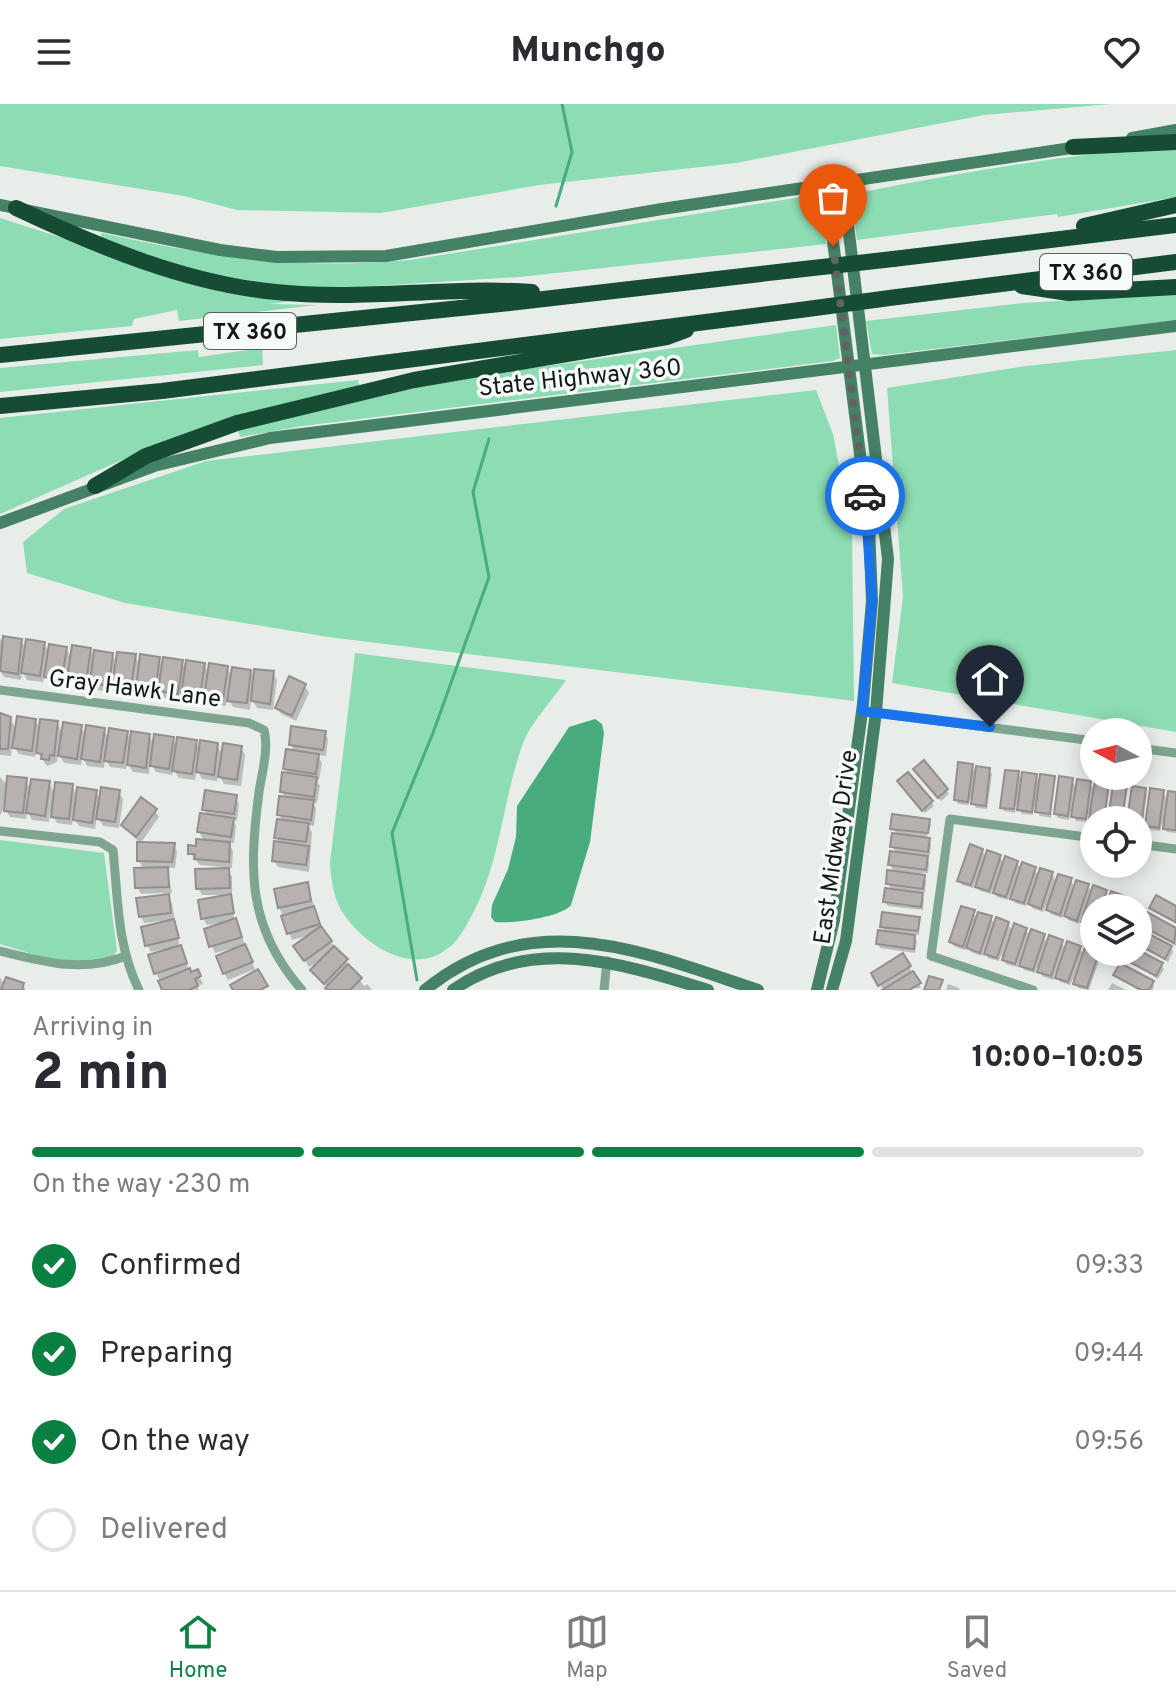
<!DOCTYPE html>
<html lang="en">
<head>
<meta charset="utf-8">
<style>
	body { margin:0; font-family:Overpass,sans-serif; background:#f7f7f7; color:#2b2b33; height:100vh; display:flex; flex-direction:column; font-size:30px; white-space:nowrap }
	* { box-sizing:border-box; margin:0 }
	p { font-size:26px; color:#7c7c81 }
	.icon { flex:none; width:44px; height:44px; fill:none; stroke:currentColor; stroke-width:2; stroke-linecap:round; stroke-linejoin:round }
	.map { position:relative; height:886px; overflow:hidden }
	.sheet { display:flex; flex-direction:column; background:#fff; flex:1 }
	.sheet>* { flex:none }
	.needle { width:52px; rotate:277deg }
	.tools { position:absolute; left:1080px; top:614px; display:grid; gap:16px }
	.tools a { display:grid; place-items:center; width:72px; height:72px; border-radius:50%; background:#fff; box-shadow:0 4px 20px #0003; font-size:40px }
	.pin { position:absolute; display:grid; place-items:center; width:68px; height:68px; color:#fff; margin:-82px -34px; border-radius:50% 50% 50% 0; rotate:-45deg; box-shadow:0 0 8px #0007 }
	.pin .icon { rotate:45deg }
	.courier { position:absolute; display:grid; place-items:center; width:80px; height:80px; margin:-40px; border:6px solid #1a73e8; border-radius:50%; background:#fff; color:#222; box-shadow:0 2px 10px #0007 }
	.summary em { font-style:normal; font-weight:800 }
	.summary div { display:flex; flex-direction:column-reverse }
	.summary { display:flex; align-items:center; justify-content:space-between; height:136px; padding:0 32px }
	h1 { font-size:52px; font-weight:800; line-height:60px }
	.bar { display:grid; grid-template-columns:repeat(4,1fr); gap:12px 8px; align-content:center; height:96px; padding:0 32px }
	.bar i { height:10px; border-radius:6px; background:#e1e1e2 }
	.bar .on { background:#0b8043 }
	.bar p { grid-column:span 4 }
	ol { padding:0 32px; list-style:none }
	li { display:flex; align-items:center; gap:24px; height:88px }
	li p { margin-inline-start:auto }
	li .icon { padding:8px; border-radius:50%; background:#0b8043; color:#fff; stroke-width:4 }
	li:last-child { color:#7c7c81 }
	li i { width:44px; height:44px; border:4px solid #e1e1e2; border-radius:50% }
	header { display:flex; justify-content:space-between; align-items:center; height:104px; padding:0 32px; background:#fff; font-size:36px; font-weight:800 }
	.menu { display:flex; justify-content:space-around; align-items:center; height:112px; border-top:2px solid #e1e1e2; background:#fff; font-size:22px; color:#7c7c81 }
	.menu a { display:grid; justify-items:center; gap:4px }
	.menu .on { color:#0b8043 }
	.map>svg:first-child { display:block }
	.green { fill:#8ddcb3 }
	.water { fill:#49ac7f }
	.shadow { fill:#0003 }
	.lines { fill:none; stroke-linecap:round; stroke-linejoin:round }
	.stream { stroke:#49ac7f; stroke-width:3 }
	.building { fill:#b7b1b0; stroke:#948e8e; stroke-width:2 }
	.street { stroke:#7ea590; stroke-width:9 }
	.secondary { stroke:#458164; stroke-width:12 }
	.highway { stroke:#164c34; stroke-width:16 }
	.highway-bridge { stroke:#164c34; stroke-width:16 }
	.done { stroke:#606361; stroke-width:8; stroke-dasharray:0 14.4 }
	.route { stroke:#1a73e8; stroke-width:10 }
	.labels { text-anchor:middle; stroke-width:7; stroke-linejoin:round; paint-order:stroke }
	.shield { fill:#f5fbf8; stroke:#595c5a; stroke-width:2 }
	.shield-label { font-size:22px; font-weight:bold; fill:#161817 }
	.street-label { font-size:24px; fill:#161817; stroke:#f5fbf8 }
</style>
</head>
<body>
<header><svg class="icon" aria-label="menu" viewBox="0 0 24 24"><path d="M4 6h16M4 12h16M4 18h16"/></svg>Munchgo<svg class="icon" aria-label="heart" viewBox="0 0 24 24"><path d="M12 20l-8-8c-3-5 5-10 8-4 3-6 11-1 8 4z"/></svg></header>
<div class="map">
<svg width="1176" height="886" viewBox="0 0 1176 886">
	<rect width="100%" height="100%" fill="#e8edea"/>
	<!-- green -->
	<path class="green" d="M0,0H1112L984,11L736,59L539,81L381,109L237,106L184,92L0,62Z
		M1176,42V93L1058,113L1057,110L857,136L852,96V91L858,89C964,68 1068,50 1176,42Z
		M814,91L820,93L826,140L519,173L343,184L268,182L213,172L100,135L102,129C213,153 295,166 410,156Z
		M0,114L125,154L292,197L269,200L317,201L179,217L177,206L134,215L132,222L0,235Z
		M1176,190V216L884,251L872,250L866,217L1023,199Z
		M836,221L840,254L833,257L303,322L240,333L238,326L448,276Z
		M262,244L263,261L0,288V264L198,246L199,253Z
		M1176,246V628L892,579L903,493L887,284L1026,262Z
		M358,276L360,284L131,352L0,410V314Z
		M816,286L833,330L852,428L854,597L328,533L125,499L27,469L23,438L64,405L206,357Z
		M355,549L566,576C553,596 530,619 522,642C502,698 501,757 472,811C465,823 459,837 447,845C411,873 361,839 341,806C333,791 331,775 330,759Z
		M0,736L104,749L117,847L113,852L65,860L0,840Z"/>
	<!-- water -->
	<path class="water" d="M595,615L602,620L604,629L590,738L571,801C562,813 512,820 495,818L491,813L492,801L508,765L516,733L517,702L569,623Z"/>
	<!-- shadow -->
	<path class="shadow" d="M0,534L4,541L21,537L27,546L44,540L50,549L66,544L72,555L90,546L95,555L112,551L118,560L135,552L141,563L158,555L164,564L181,558L187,567L204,561L210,571L227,564L233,574L250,568L255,576L273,569L277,576L273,606L257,604L251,594L250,606L233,603L227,593L226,602L210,600L205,590L203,599L187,597L182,588L181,596L164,594L159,585L158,593L142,591L136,580L134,590L118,588L113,579L112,588L96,586L90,576L89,584L73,582L67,571L65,581L50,579L45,569L43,578L27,576L22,567L21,576L4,573L0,566Z
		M305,582L309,589L296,617L281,610L277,604Z
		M0,612L10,615L17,626L35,616L41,626L57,619L63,630L81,623L86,632L104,626L109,635L127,629L132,638L149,632L155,642L172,635L178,644L195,638L201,647L217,641L223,651L241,644L245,651L241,682L224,680L218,669L217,677L202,675L197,666L195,676L179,674L173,665L172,671L156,668L150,658L149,670L133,668L127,658L126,665L110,663L105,654L104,664L87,662L82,652L81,661L64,659L58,649L57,658L47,662L36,646L35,653L19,650L12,640L11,652L0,651Z
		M324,628L328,635L326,652L317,651L322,659L319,676L316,675L320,682L317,699L313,698L316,705L314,722L307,721L312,728L309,768L278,763L274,756L280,740L276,733L283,718L279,711L286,695L282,688L289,671L285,665L295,649L291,641Z
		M924,658L949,690L941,697L918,669Z
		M971,662L977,671L989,666L992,670L987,705L976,704L970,694L969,701L958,700L956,696Z
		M1018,669L1023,679L1035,672L1041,681L1053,674L1051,714L1040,712L1034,702L1033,711L1022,710L1016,700L1015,709L1004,707L1002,703Z
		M0,673L8,682L25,676L31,686L49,679L55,690L72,682L78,694L96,688L101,697L119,688L123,695L119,724L103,722L97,712L95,725L79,722L73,712L72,721L57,719L50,707L49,718L32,716L27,707L26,715L10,713L4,703L0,712Z
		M1072,676L1077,686L1090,679L1095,688L1108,681L1106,716H1094V719L1088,709L1087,718L1076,717L1070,707L1069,716L1058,714L1056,710Z
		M902,682L931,698L934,702L925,709Z
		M1126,683L1124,716H1110Z
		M1144,686L1147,690L1142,725H1138V716H1129Z
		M1163,688L1168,698L1176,690V729L1167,728L1162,719L1160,727L1149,726L1147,722Z
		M235,693L239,700L237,717L233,716L236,722L234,739L228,738L233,747L232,764L200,761L190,749L205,738L199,728L208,712L204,706Z
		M155,706L159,713L140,740H173L177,747L175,764H167L172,789H166L172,799L179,841L191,870L197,868L203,880L197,882L199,886H164L156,869L163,845L151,848L147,841L161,817L144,819L141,813L164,789L141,790L137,783L144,766L139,757V738L123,722Z
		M929,717L931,721L927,732L931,740L930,751H925L929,758L928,769H922L926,777L925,788H920L924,795L923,806L888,802L885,798L892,787L888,779L895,769L890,761L897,750L892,742L897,731L893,724Z
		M982,746L987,755L1000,753L1004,760L1017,759L1022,766L1034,765L1039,773L1052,770L1057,779L1070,776L1075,784L1088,782L1093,790L1106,788L1110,796L1123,793L1124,804H1094V824L1086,822L1081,814L1079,820L1068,816L1064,808L1062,814L1051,810L1046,801L1043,808L1032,804L1028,796L1026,802L1015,799L1010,791L1008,796L997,793L993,785L991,790L980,787L975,778L973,784L962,781L960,776Z
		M227,765L232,773V790L229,791L235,816L255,865L228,876L224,869L230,845L215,849L206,826L220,819L207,821L203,814L223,791H202L198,784Z
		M307,780L322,826L364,882L367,880L372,886H329L313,866L323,856L309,863L300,849L310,831L292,836L279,803Z
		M1151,804H1176V820L1154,808Z
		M973,808L978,816L991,814L995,822L1008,820L1013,828L1026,826L1031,834L1043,832L1048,840L1061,838L1066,846L1079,843L1084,852L1097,849L1100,854L1089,886L1078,884L1073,875L1070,881L1060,878L1055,869L1053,876L1042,872L1037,863L1035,869L1024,866L1019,858L1017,863L1006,860L1001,851L999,857L988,854L984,846L982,852L971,848L967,840L965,846L954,842L951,838Z
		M1148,811L1176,826V842L1145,825L1142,821Z
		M918,815L919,831L912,830L917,837L915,849L880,844L878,840L886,829L882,822Z
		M1138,829L1171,843L1173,848L1168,858L1138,842Z
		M903,852L921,884L883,886L874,870Z
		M1125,854L1161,861L1164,865L1158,875Z
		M1115,871L1152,878L1154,882L1153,886H1138Z
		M0,873L5,882L23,881L26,886H0Z
		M1112,879L1126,886H1108Z
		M948,880L959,884L960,886H946Z"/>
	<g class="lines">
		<!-- stream -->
		<path class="stream" d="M556,102L572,48L562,0
			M417,876L392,729L433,629L489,473L473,388L489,335"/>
	</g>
	<!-- building -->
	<path class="building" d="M3,532L22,535L18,570L0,567Z
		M26,535L45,538L40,572L21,569Z
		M49,540L67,543L62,575L44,573Z
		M72,541L91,544L86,578L67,575Z
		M94,546L113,549L109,582L90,579Z
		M117,548L136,550L131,584L112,582Z
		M140,550L160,553L155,587L136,585Z
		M163,553L183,556L178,590L158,587Z
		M186,556L205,559L200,593L181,591Z
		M209,559L228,562L223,596L204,593Z
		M232,563L251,566L247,599L227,597Z
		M254,565L274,567L270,600L251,597Z
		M289,572L306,580L292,612L275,604Z
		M0,609L11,613L8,645H0Z
		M17,612L36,615L32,647L12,644Z
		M40,615L58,617L54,652L50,651L49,656L41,655L42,650L36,649Z
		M63,618L82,621L77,655L58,652Z
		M86,621L105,624L100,658L81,655Z
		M291,622L326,627L323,646L289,641Z
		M109,624L128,627L123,659L104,657Z
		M131,627L150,630L146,664L127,661Z
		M154,630L174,633L169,665L150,662Z
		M177,633L197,636L192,670L172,667Z
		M200,636L218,639L214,671L196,668Z
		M223,639L242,642L237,676L218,673Z
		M286,645L319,650L316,670L283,665Z
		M924,656L948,685L938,694L913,665Z
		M958,658L973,660L968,698L954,696Z
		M976,662L990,664L986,702L971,700Z
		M1005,666L1019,667L1014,705L1000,704Z
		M282,668L317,673L314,693L280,688Z
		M908,668L933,697L922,707L897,677Z
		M1022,668L1037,670L1032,708L1017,706Z
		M1040,670L1055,672L1050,710L1035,708Z
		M7,672L27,674L23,709L4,707Z
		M1059,672L1073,674L1068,712L1054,710Z
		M31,675L50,677L45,712L26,709Z
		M1077,675L1091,677L1086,715L1071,713Z
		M1095,677L1109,679L1104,716L1089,715Z
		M55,678L73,680L69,715L51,713Z
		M1113,680L1127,681L1122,716H1108Z
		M1132,682L1146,684L1141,722L1138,716H1127Z
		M77,683L97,686L92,719L73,716Z
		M101,683L120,686L115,718L96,715Z
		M1150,684L1164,686L1159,724L1145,722Z
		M205,686L237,691L234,710L202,706Z
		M1168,687L1176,688V726L1163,725Z
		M279,692L314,696L311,716L277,711Z
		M141,693L157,705L136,733L121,721Z
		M200,709L234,714L231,733L197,728Z
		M892,710L930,715L928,729L890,725Z
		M277,715L309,719L306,738L274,734Z
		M892,729L930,734L928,748L890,743Z
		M196,735L230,738L229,758L194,755L195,750H188V741L196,742Z
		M274,737L309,742L306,761L272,757Z
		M137,738L175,739L172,758L137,757Z
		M970,740L983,745L971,781L957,777Z
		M987,746L1001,751L989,787L975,783Z
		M890,747L928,752L926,766L888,761Z
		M1005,752L1018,757L1006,793L993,789Z
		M1022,758L1036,763L1024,799L1010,795Z
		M168,763L169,783L135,784L134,764Z
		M229,764L230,784L196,785L195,765Z
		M1040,764L1053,768L1041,805L1028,800Z
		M887,766L925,771L923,785L886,780Z
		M1058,770L1072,774L1060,811L1046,806Z
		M1076,776L1089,780L1077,817L1064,812Z
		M308,778L311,797L278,804L274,785Z
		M1093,781L1107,786L1101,804H1094V822L1081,818Z
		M885,784L923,789L921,803L883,798Z
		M1111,787L1125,792L1121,804H1105Z
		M169,790L171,809L139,813L136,794Z
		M231,790L234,809L201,815L198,796Z
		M1156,791L1176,802V818L1149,804Z
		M314,802L320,820L287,830L281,812Z
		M961,802L975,806L963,843L949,838Z
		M882,808L920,813L918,827L880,823Z
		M978,808L992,812L980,849L966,844Z
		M1147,808L1176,824L1174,839L1140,821Z
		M996,813L1009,818L997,854L984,850Z
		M236,814L242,833L209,843L204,825Z
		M174,815L179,834L145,842L141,823Z
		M1014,819L1027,824L1015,860L1002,856Z
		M321,822L332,837L304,857L293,842Z
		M1138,824L1172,842L1165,855L1138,840Z
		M1031,825L1045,830L1033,866L1019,862Z
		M878,826L915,831L914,845L876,840Z
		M1049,831L1063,836L1051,872L1037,868Z
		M1067,837L1081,842L1068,878L1055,874Z
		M245,840L253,858L223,870L216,852Z
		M181,841L187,859L154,870L148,851Z
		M334,842L348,855L324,880L310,866Z
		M1085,843L1099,848L1087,884L1073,880Z
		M1138,846L1163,859L1156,872L1122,854L1125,848Z
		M903,849L911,862L878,882L871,869Z
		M1120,859L1154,877L1149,886H1141L1113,871Z
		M348,860L362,874L350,886H328L325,884Z
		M190,864L191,868L198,865L201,872L195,875L198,882L188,886H162L158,877Z
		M258,865L268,882L260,886H233L230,881Z
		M913,867L921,879L909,886H882Z
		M929,872L943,876L939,886H924Z
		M6,873L24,879L22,886H1Z"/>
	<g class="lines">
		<!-- street -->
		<path class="street" d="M0,586L249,619L264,626C269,645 262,668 259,688C249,766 247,823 302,886
			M871,608L1094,637
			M1138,644L1176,649
			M0,727L100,738L113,746C118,794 117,842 139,886
			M1138,740L1176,745
			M0,847C45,858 82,869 126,852
			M604,886L607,857
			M1033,886L931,852L950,715L1094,734"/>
		<!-- secondary -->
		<path class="secondary" d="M1132,34L1176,26
			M0,101L220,146L277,153L386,152L662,105L1078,43
			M0,419L154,362L270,334L1176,222
			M425,886C531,799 644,848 758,886
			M453,886C533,830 624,860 708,886
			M817,886L834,816L863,600L872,497L869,421L826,82
			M832,886L846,837L876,608L888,455L843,79"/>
		<!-- highway -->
		<path class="highway" d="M1073,43L1176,38
			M16,104C97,142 187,180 276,188C361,197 447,182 532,188
			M1084,122L1176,101
			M893,155L1176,121
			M1022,182L1069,189L1176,183
			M897,193L1176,158
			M0,251L500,200L795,166
			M0,302L162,287L800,206
			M95,382L146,352L237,319L414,276L667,233L686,226"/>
		<!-- highway-bridge -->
		<path class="highway-bridge" d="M795,166L893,155
			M800,206L897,193"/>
	</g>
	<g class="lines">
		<!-- done -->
		<path class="done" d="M833,142L865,392"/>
		<!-- route -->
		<path class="route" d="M865,392L872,497L862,607L990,623"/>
	</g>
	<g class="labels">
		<!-- shield labels -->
		<g class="shield">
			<rect x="1040" y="150" width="92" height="36" rx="6"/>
			<rect x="204" y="209" width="92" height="36" rx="6"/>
		</g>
		<g class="shield-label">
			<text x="1086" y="176">TX 360</text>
			<text x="250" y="235">TX 360</text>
		</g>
		<!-- street labels -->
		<g class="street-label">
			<text transform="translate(580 273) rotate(-6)" y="8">State Highway 360</text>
			<text transform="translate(135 584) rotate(7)" y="8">Gray Hawk Lane</text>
			<text transform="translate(835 743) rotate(-82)" y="8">East Midway Drive</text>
		</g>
	</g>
</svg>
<div class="tools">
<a><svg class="needle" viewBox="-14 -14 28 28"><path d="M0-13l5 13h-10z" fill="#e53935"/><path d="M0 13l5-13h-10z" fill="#7c7c81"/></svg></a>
<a><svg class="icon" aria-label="locate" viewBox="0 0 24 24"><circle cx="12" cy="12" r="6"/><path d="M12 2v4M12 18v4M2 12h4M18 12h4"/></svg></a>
<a><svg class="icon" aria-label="layers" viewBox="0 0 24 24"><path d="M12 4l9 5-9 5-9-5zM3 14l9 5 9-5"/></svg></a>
</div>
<div class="pin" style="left:833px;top:142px;background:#ea580c"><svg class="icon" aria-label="bag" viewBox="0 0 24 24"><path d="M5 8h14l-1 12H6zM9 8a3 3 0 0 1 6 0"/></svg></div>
<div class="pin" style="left:990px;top:623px;background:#1f2937"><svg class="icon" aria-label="home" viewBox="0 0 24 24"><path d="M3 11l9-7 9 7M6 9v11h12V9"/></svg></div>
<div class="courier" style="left:865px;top:392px"><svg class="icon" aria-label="car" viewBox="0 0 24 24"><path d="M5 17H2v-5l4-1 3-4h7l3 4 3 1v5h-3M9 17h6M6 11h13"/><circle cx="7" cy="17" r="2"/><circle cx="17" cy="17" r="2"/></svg></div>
</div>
<section class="sheet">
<div class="summary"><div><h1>2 min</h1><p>Arriving in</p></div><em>10:00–10:05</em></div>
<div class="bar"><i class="on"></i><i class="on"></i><i class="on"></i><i></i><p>On the way · 230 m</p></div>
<ol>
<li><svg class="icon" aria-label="check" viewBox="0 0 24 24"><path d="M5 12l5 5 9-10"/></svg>Confirmed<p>09:33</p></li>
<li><svg class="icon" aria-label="check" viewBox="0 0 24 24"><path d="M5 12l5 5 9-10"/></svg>Preparing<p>09:44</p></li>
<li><svg class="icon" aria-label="check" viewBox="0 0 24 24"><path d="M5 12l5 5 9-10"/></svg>On the way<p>09:56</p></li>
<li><i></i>Delivered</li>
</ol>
</section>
<nav class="menu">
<a class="on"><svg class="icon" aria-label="home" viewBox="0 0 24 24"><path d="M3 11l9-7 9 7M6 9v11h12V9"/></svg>Home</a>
<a><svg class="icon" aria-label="map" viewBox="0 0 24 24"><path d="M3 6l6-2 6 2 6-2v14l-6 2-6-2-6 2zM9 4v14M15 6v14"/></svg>Map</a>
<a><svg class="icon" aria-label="saved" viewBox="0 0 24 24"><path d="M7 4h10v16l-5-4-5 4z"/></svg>Saved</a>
</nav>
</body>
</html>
